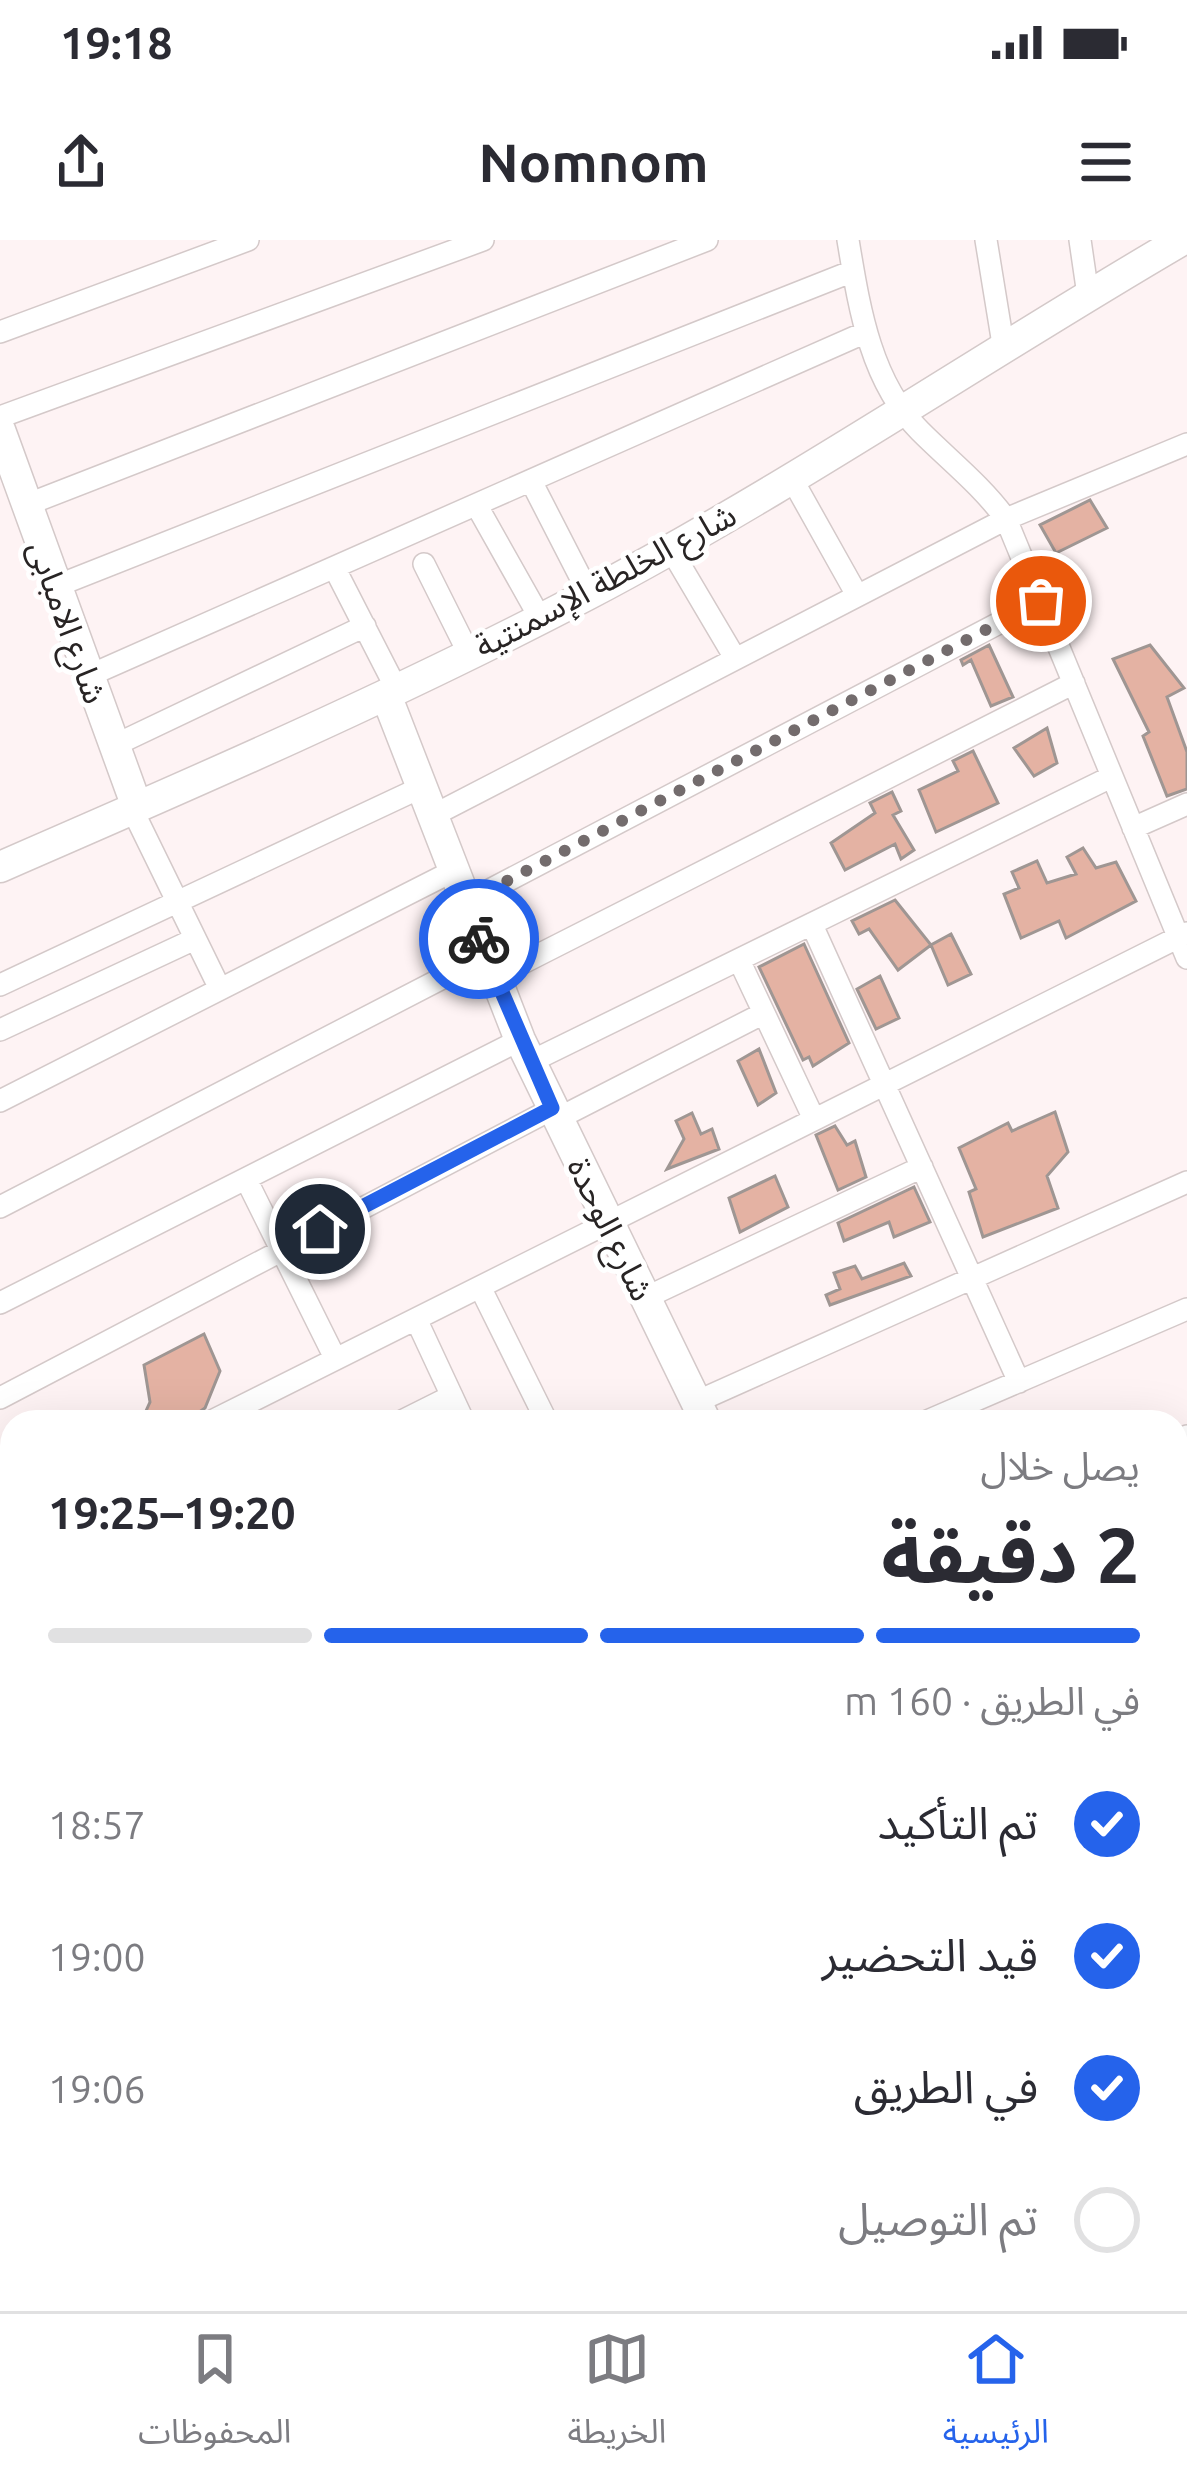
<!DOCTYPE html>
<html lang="ar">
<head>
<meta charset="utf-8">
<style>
	body { margin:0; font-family:Ubuntu,"Noto Sans Arabic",sans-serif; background:#f2f2f3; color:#2b2b33; direction:rtl; height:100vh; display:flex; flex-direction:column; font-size:45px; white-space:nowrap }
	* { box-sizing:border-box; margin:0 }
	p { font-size:39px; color:#7c7c81 }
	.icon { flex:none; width:66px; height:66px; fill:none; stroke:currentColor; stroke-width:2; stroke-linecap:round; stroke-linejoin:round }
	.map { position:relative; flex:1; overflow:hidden; direction:ltr }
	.drawer { position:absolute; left:0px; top:1170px; width:1188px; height:903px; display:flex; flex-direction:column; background:#fff; border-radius:36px 36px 0 0; box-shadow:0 12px 48px #0002; direction:rtl }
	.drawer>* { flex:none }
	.pin { position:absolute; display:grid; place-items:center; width:102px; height:102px; color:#fff; margin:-51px; border:6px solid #fff; border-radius:50%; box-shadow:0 3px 12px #0007 }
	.courier { position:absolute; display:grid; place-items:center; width:120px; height:120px; margin:-60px; border:9px solid #2563eb; border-radius:50%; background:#fff; color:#222; box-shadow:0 3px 15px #0007 }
	.head em { font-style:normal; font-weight:700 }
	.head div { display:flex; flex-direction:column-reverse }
	.head { display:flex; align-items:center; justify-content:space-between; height:204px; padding:0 48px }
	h1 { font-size:78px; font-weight:700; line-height:90px }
	.bar { display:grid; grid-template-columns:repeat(4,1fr); gap:18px 12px; align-content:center; height:144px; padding:0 48px }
	.bar i { height:15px; border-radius:9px; background:#e1e1e2 }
	.bar .current { background:#2563eb }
	.bar p { grid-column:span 4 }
	ol { padding:0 48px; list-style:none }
	li { display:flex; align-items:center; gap:36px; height:132px }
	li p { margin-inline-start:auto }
	li .icon { padding:12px; border-radius:50%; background:#2563eb; color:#fff; stroke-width:4 }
	li:last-child { color:#7c7c81 }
	li i { width:66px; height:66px; border:6px solid #e1e1e2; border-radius:50% }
	.status { display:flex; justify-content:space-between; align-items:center; height:84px; padding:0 60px; background:#fff; direction:ltr }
	.status svg { height:33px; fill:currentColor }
	header { display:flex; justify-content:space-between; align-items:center; height:156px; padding:0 48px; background:#fff; font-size:54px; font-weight:700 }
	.menu { display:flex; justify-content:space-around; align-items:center; height:168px; border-top:3px solid #e1e1e2; background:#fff; font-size:33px; color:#7c7c81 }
	.menu a { display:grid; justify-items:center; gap:6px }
	.menu .current { color:#2563eb }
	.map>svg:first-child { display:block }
	.building { fill:#e4b2a3; stroke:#9f9693; stroke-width:3 }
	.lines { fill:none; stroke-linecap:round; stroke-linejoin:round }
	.street-casing { stroke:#d4c9c9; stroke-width:24 }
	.secondary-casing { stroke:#d4c9c9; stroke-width:33 }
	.street { stroke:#fff; stroke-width:21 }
	.secondary { stroke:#fff; stroke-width:30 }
	.done { stroke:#736c6d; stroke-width:12; stroke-dasharray:0 21.6 }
	.route { stroke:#2563eb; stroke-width:15 }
	.labels { text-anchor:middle; stroke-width:10; stroke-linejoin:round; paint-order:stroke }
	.street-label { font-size:33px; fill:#282424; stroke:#fff }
</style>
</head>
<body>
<div class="status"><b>19:18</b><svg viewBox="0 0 49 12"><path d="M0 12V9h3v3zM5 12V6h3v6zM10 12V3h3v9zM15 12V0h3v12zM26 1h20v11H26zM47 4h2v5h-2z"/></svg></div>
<header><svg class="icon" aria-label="menu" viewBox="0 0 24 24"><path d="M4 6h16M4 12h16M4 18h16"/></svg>Nomnom<svg class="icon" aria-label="share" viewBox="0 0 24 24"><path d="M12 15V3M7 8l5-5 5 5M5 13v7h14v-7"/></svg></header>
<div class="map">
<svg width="1187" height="2071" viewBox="0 0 1187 2071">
	<rect width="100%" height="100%" fill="#fef3f4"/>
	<!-- building -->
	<path class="building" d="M1090,260L1107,288L1056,313L1040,285Z
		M989,405L1013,457L991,466L971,420L963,425L961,420Z
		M1150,405L1184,448L1167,457L1187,512V549L1167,556L1143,496L1149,492L1113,419Z
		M1047,488L1057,523L1034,536L1014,508Z
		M973,511L998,563L936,592L919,550L958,531L953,521Z
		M892,552L901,571L893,575L914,610L901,619L895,604L845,630L831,603L875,573L870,563Z
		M1083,608L1096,628L1116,622L1136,661L1066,698L1059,681L1021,698L1004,654L1019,648L1012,632L1037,621L1047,643L1076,634L1067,617Z
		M895,660L931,705L898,730L869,689L859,694L852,681Z
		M951,694L971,734L948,745L931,705Z
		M804,704L849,803L813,826L809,817L803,820L759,727Z
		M880,736L899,778L876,789L857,749Z
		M759,809L776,853L758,865L738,821Z
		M1055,872L1068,912L1047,936L1058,968L983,997L969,952L976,949L959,908L1008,883L1012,891Z
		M692,873L701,894L712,889L719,909L667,929L684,899L676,881Z
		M835,886L847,905L855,901L866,937L838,950L816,895Z
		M775,936L788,967L740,992L729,958Z
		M914,947L930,982L894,997L889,982L844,1001L838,983Z
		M904,1023L911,1036L830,1065L826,1055L840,1049L834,1033L855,1026L862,1039Z
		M204,1094L220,1131L205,1168L185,1182H141L150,1162L144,1125Z"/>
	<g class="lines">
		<defs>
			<path id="street" d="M848,0C859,66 870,141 920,191C950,221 981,245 1006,279L1187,718
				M986,0L1003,104
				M1080,0L1088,55
				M0,92L248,0
				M0,177L483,0
				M792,239L857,355
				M531,241L589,354
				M26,265L707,0
				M477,266L540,378
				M670,308L735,418
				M424,324L469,414
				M335,329L397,450
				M54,347L853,31
				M86,437L864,93
				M113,506L365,386
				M132,569L220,749
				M432,576L1006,279L1187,204
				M1133,588L1187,564
				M465,663L1041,361
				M812,685L1019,1142
				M739,720L813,877
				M493,738L1074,443
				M0,745L422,547
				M0,790L195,699
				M530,822L1111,537
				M0,861L453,631
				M557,879L764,773
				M247,941L335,1118
				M0,967L485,716
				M480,1047L547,1182
				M645,1058L922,927
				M0,1063L520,800
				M416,1079L464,1182
				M0,1158L552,869
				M696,1162L1187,942
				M210,1182L1187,693
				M400,1182L452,1156
				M925,1182L1187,1069
				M1176,1201L1187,1196
				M0,1288L12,1282
				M0,1304L12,1329
				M1176,1316L1187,1342
				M0,1353L12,1347
				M0,1414L12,1408
				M1176,1469L1187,1465
				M0,1480L12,1474
				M1176,1513L1187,1540
				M0,1533L12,1528
				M0,1583L12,1607
				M1176,1591L1187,1586
				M1176,1718L1187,1713
				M1176,1833L1187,1828
				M1176,1860L1187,1856
				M0,1912L12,1907
				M0,2017L12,2011
				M217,2061L221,2071
				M349,2061L354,2071
				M426,2061L431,2071
				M125,2071L147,2061
				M283,2071L306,2061
				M538,2071L560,2061
				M687,2071L710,2061"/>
			<path id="secondary" d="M0,190L137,567
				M386,455L520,800L706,1182
				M0,627C198,541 396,455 587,355C792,247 983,116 1182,0
				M1155,2061L1160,2071"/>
		</defs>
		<!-- street casing -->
		<use href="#street" class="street-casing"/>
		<!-- secondary casing -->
		<use href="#secondary" class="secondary-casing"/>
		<!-- street -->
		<use href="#street" class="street"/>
		<!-- secondary -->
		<use href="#secondary" class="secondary"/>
	</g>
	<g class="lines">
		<!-- done -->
		<path class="done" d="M479,699L465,663L1041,361"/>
		<!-- route -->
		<path class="route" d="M320,989L552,868L479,699"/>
	</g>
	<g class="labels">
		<!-- street labels -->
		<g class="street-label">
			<text transform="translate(605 340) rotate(-28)" y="12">شارع الخلطة الإسمنتية</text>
			<text transform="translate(68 382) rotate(70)" y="12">شارع الامبابى</text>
			<text transform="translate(611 989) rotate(64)" y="12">شارع الوحدة</text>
		</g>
	</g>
</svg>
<div class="pin" style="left:1041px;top:361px;background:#ea580c"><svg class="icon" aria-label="bag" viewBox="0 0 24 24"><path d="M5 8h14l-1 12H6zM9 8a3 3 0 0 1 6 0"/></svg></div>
<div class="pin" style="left:320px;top:989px;background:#1f2937"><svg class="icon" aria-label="home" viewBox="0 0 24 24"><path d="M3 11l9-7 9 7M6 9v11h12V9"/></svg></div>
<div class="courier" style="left:479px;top:699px"><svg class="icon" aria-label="bike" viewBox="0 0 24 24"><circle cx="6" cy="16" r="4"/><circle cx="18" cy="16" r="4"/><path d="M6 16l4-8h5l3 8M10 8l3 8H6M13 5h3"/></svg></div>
<section class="drawer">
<div class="head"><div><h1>2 دقيقة</h1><p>يصل خلال</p></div><em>19:20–19:25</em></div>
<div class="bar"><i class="current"></i><i class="current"></i><i class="current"></i><i></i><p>في الطريق · 160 m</p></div>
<ol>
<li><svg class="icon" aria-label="check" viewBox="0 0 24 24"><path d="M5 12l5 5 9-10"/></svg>تم التأكيد<p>18:57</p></li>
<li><svg class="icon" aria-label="check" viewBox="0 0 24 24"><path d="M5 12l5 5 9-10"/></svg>قيد التحضير<p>19:00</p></li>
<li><svg class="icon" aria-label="check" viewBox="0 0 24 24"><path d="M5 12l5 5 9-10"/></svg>في الطريق<p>19:06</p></li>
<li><i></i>تم التوصيل</li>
</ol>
</section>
</div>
<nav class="menu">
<a class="current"><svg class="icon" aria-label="home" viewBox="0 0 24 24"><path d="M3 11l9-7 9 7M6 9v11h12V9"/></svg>الرئيسية</a>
<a><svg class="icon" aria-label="map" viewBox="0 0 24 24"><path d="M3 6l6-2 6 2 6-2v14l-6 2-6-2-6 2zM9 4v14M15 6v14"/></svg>الخريطة</a>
<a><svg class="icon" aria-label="saved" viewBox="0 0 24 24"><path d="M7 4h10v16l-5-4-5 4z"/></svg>المحفوظات</a>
</nav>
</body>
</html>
